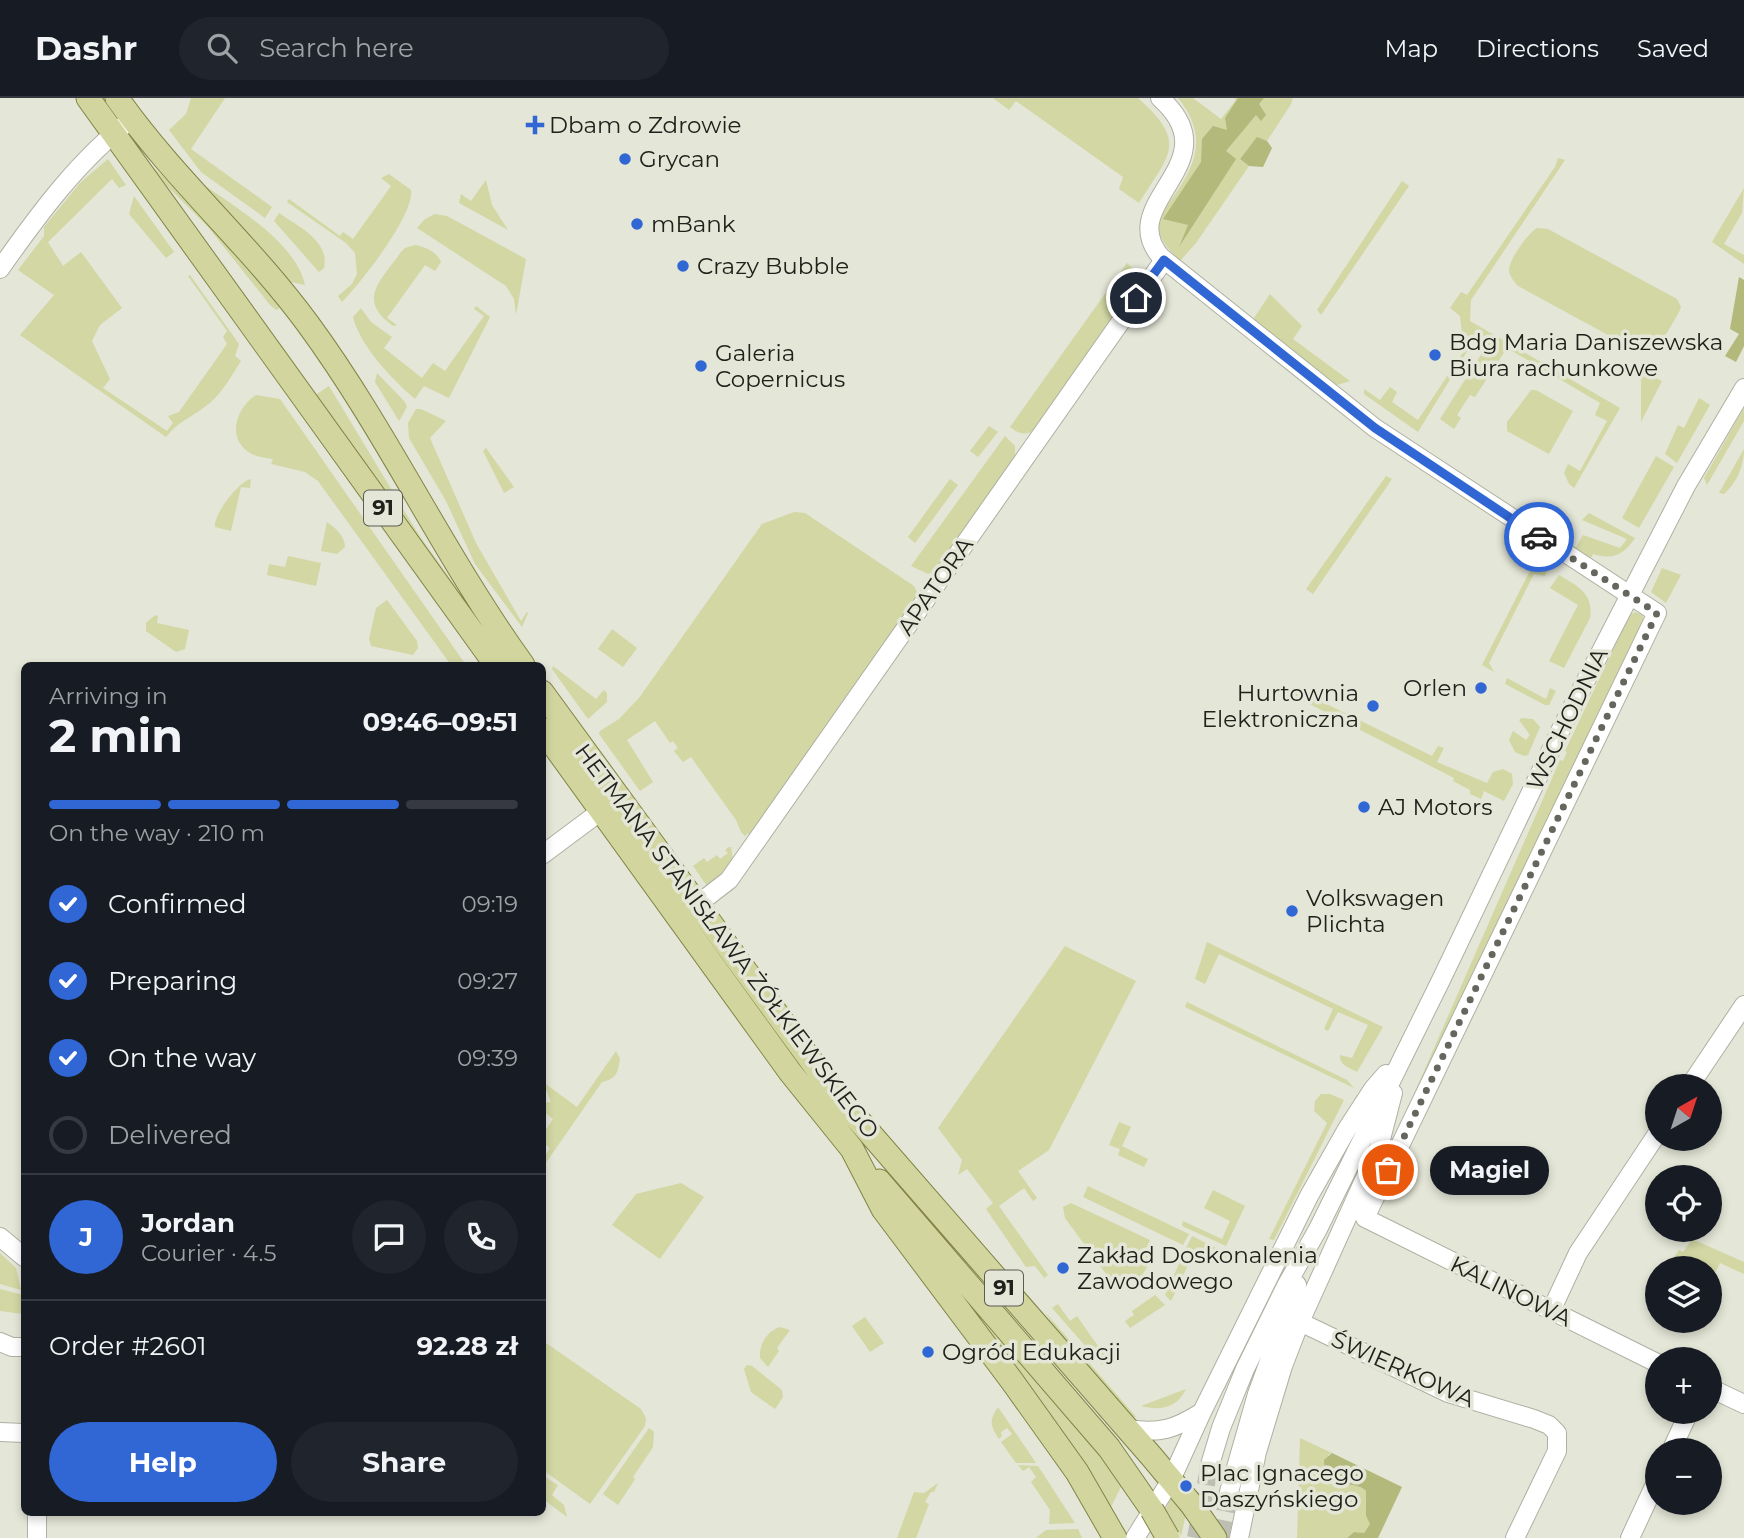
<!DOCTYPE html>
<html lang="en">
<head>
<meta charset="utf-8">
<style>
	body { margin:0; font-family:Montserrat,sans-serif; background:#20242c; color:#f1f3f6; height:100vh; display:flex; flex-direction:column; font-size:26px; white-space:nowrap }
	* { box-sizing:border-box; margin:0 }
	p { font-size:23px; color:#9ea1a6 }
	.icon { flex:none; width:38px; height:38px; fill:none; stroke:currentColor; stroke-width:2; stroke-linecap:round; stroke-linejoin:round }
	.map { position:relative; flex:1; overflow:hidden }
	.side { position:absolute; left:21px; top:564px; width:525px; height:854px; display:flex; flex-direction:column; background:#171b24; border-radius:10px; box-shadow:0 4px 10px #0003 }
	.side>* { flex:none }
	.needle { width:46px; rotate:39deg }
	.tools { position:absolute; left:1645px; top:976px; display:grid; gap:14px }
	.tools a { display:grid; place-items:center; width:77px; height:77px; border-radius:50%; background:#171b24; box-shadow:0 4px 10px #0003; font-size:35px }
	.pin { position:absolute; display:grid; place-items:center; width:60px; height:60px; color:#fff; margin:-30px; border:4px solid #fff; border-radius:50%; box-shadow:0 2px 7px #0007 }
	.courier { position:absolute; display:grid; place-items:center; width:70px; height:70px; margin:-35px; border:5px solid #3067d5; border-radius:50%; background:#fff; color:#222; box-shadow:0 2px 9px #0007 }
	.bubble { position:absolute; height:49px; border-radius:24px; background:#171b24; box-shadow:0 4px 10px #0003; font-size:23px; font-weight:700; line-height:49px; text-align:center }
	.overview em { font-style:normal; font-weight:700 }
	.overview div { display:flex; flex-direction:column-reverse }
	.overview { display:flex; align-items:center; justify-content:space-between; height:119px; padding:0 28px }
	h1 { font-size:46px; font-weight:700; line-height:52px }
	.bar { display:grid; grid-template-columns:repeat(4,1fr); gap:10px 7px; align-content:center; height:84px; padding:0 28px }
	.bar i { height:9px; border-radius:5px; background:#363941 }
	.bar .on { background:#3067d5 }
	.bar p { grid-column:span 4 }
	.line { display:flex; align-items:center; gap:18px; padding:0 28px; border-top:2px solid #363941 }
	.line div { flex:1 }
	.round { display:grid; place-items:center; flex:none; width:74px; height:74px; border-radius:37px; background:#20242c }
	ol { padding:0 28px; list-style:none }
	li { display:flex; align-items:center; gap:21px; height:77px }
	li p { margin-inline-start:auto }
	li .icon { padding:7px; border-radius:50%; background:#3067d5; color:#fff; stroke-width:4 }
	li:last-child { color:#9ea1a6 }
	li i { width:38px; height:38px; border:4px solid #363941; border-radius:50% }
	.button { display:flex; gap:14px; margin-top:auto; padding:14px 28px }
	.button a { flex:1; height:80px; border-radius:42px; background:#3067d5; color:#fff; font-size:28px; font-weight:700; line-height:80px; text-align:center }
	.button a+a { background:#20242c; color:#f1f3f6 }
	header { display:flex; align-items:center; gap:42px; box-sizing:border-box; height:98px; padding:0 35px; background:#171b24; border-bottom:2px solid #363941 }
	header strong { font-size:33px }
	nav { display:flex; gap:38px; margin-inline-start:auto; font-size:24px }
	.search { width:490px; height:63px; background:#20242c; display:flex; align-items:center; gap:18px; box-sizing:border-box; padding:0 24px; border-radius:38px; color:#9ea1a6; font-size:26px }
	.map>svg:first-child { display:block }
	.green { fill:#d2d7a4 }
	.forest { fill:#b3b97b }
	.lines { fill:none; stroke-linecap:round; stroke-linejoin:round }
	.minor-tunnel { stroke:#bdbfb2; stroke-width:18; stroke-dasharray:18 9; stroke-linecap:butt }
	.minor-casing { stroke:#aeb0a2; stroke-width:20 }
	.major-casing { stroke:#818446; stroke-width:25 }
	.minor { stroke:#fff; stroke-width:18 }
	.major { stroke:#d2d69e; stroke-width:23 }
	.major-bridge-casing { stroke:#818446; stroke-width:25; stroke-linecap:butt }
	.major-bridge { stroke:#d2d69e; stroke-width:23 }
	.done { stroke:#65665d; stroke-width:7; stroke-dasharray:0 12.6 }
	.route { stroke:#3067d5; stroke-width:9 }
	.poi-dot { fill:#3067d5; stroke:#e4e6d7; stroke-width:2.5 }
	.labels { text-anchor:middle; stroke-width:7; stroke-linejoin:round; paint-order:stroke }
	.shield { fill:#e4e6d7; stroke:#5c5c54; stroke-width:2 }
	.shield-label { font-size:21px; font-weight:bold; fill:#21211c }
	.poi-label { font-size:23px; fill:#21211c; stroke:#e4e6d7; text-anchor:start }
	.street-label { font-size:23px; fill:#21211c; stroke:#e4e6d7 }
</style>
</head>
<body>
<header>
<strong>Dashr</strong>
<div class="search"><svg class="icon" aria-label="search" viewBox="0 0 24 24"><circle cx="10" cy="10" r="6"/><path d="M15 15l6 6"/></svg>Search here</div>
<nav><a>Map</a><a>Directions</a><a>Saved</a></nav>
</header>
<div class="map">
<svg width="1744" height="1440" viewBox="0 0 1744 1440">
	<rect width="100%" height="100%" fill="#e4e6d7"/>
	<!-- green -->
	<path class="green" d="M191,0H225L191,51L272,109L265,120L201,74L169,32L186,16Z
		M993,0H1138C1188,45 1170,55 1139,105L1119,91L1123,79L1016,3L1009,12Z
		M1178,0H1193L1221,21L1236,2L1234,0H1293L1291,6L1267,43L1257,40L1240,61L1249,68L1196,145L1180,163C1171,154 1158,141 1158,127C1159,116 1168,106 1174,98C1198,64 1207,36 1178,0Z
		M1558,60L1565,62L1471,202L1470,223L1620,310L1574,390L1569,386L1564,375L1568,366L1580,373L1607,323L1595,317L1600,305L1507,250L1475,299L1470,297L1457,317L1461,320L1454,331L1440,321L1486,249L1474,242L1418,334L1364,296V291L1380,302L1390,289L1397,294L1392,304L1418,322L1464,253L1460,218L1450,210L1461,194L1467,197L1555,69Z
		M108,61L126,87L119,90L112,81L48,144L63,168L81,154L122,210L100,227L92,243L110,281L103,290L167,333L173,325L168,318L179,314L227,246L223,239L227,233L188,178L190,177L239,246L235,258L241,263C232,277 223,293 211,304C196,317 178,323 166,339L20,237L54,197L18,172L44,138V129L80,85Z
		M149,65L185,99L280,207L279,211L276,212L270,207L208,129L159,80Z
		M389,76L411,92C415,116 360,186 342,204L338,198L352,186L357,176L355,155L346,145L287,104L289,101L340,138L343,134L353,141L391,88L381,80Z
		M486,82L492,107L508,132L459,105L461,96L471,103Z
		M1402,83L1409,88L1321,217L1317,212Z
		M200,84C233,108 296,144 305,187L286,183Z
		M1744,90L1742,115L1724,146L1744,157V166L1712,144Z
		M134,98L174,154L166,160L129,116Z
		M279,115C299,129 330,143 324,170L319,174L274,123Z
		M435,116L447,118L526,161L516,217L514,201L506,188L417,130L425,121Z
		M1537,130L1548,131L1677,201L1681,209L1679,214C1671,227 1658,257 1641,255L1518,188C1514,183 1510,179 1509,173C1508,163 1528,135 1537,130Z
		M415,147C424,148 438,155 441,164L435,173L425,167L387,220L397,227L393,228C356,201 381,183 401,154L405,150Z
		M1127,165L1142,179L1035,332C1025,338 1019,336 1010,329Z
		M1270,196L1302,228L1293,241L1350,283L1334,288L1252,223Z
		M476,208L490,219L449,300L424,288L415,301C392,281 360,248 353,219L361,210L371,224L392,239L384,250L422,280L433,265L445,273L484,218L474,211Z
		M1641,272L1662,283L1641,324Z
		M377,275L405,304L407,309L399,323L375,284Z
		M329,288L419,437L502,553L500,555L314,298Z
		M1531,292H1536L1573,313L1549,356L1507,333V324Z
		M256,297L280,301L466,567H451L318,383L305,374L271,366L273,361C265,360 256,359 250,355C226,340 236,310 256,297Z
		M1699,300L1710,307L1677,365L1665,356L1678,327L1684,330Z
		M1744,310V323L1707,387L1704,380Z
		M416,311H421L446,323L430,340L476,445L521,523L527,514L528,515L522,529L475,466L446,403L409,340L408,325Z
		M989,328L998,334L978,359L970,353Z
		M1005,338L1015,348V359L937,472L928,476L911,468Z
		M486,350L514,389L504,395L483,353Z
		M1744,351C1744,367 1737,385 1724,396L1719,395Z
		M1656,358L1674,369L1639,430L1622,420Z
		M1386,378L1392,381L1313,496L1306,491Z
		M251,381L250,390L241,389L231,433L215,429C213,417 239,383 251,381Z
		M950,381L958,387L915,445L908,439Z
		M794,414L805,415L914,488L917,494V500L750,738L748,735L745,738L741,734L736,722L691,659L683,664L674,653L678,650L673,643L670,645L655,623L627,642L653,684L640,693L599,636L600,633L619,621L639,600L762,426Z
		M1589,415L1635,440C1624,457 1612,462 1593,456L1590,462L1574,453L1583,437L1620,450L1627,441L1582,422Z
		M327,424C336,430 345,439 345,449L337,456L321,453Z
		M1539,455L1551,464L1545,478L1534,476L1489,565L1494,574L1482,567Z
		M288,458L321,465L316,488L267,477L269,466L285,469Z
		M1662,470L1681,477L1666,505L1651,494Z
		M1559,477C1577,488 1594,495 1590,520L1564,570L1549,563L1578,507L1550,490Z
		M387,502L417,543L418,550L413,557L371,548L369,541L376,510Z
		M1635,514L1642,517L1645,522L1382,1069L1560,662L1563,663L1567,654L1565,653L1629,518Z
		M155,517L158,518L157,525L189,532L185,551L176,554L146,533V525Z
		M612,531L637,550L623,569L598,551Z
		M553,568L596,601L604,592L607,595V604L588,621L552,571Z
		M1507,580L1546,601L1550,590L1556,593L1549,607H1545L1505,586Z
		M1298,592L1432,658L1438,648L1444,650L1437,664L1487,685L1493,674L1503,671L1512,676L1513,686L1504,703L1484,693L1481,701L1470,696V692L1453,683L1454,680L1294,598Z
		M1522,620L1533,621L1540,629L1528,657L1524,658L1515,654L1509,642L1513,633L1526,642L1530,637L1519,622Z
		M729,749H731L733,762C726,773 720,784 707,788L693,768L704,760L707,764L717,757L720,761L728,755L725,752Z
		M1207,844L1383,929L1357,974C1349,970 1339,967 1340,957L1352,960L1368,927L1338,914L1328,933L1324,931L1333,911L1219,856L1205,886L1195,881Z
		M1065,848L1136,883L1049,1052L1018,1073L1037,1100L1033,1103L1024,1090L999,1108L1048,1177L1044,1180L1035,1168L1026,1169L986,1111L993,1105L967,1071L958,1077L962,1062L938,1030Z
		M1187,904L1347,982L1354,990L1185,909Z
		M616,953L620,961C618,975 616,981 602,984L543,1069V1061L550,1050L543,1044V1036L553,1021L543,1013V1005L551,1004L543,984L577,1009Z
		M1321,996H1330L1344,1002L1274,1142L1269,1141L1327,1025L1314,1013L1315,1003Z
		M1119,1024L1131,1029L1122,1048L1148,1061L1144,1069L1118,1057L1120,1051L1109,1047Z
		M681,1085L704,1099L660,1161L612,1127L636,1096Z
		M1088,1088L1189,1136L1183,1147L1083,1099Z
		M1213,1092L1245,1108L1226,1148L1182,1128L1183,1123L1222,1141L1230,1123L1204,1110Z
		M1071,1105L1150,1142L1145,1153L1153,1157C1146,1172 1138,1192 1120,1178L1112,1184L1065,1120L1063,1109Z
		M1192,1138L1228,1156L1224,1162L1197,1149L1192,1159L1183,1156Z
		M1692,1141L1744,1164V1176L1720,1165L1712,1181H1710V1171H1696L1698,1167L1693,1165L1690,1171L1672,1162L1679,1152L1683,1154Z
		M0,1155L16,1170L21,1192L0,1186Z
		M1182,1159L1190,1163L1171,1203L1165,1197Z
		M0,1191L23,1197V1216L0,1213Z
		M1155,1197L1165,1207L1130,1230L1125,1223L1134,1217L1132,1213Z
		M1058,1206L1070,1223L1077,1218L1100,1251L1113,1244L1122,1260L1102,1267L1052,1210Z
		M1045,1214L1137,1320L1123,1313L1065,1245Z
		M976,1215L1109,1368L1122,1387L1111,1409Z
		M865,1219L884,1245L870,1254L852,1228Z
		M780,1229L790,1232L777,1250L779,1253L768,1269L760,1260C759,1246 767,1233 780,1229Z
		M546,1245L641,1311L646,1320L645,1328L590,1406L543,1372L542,1249Z
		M747,1267L752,1268L782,1292L783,1299L775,1311L751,1294L744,1271Z
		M1186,1291C1177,1310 1161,1313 1141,1308Z
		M998,1309L1036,1365H1016L1001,1344L1012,1336L1007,1330L1001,1334L1002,1338L999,1341C990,1327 989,1323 998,1309Z
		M649,1330L654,1334L653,1349L633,1379L635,1381L618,1407L603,1396Z
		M1300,1340L1332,1355L1328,1357L1348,1387L1354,1386L1366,1393V1418L1370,1426L1364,1435L1354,1434L1347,1440H1297Z
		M1018,1367L1038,1368L1075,1425L1049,1426L1050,1412L1031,1384L1036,1379L1029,1369L1023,1373Z
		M542,1377L558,1387L552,1397L564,1407L567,1419L543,1401Z
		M938,1385L934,1394H931L925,1404L929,1406L916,1440H897L914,1394L924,1395Z
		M1171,1399L1186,1416L1181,1438L1166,1411Z
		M1078,1431L1082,1440H1036L1046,1432Z"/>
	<!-- forest -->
	<path class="forest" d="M1238,0H1264L1259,6L1266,17L1261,23L1256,17L1226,53L1236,61L1179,149L1188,127L1163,121L1201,64L1202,41L1213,28L1227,32L1225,20Z
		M1257,39L1267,43L1272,50L1263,69L1249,68L1240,61Z
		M1739,179L1744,182V248L1736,264L1725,258L1739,236L1730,231Z
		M1332,1355L1402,1389L1378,1440H1347L1354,1434L1364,1435L1370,1426L1366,1418V1393C1351,1379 1325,1396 1324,1362Z"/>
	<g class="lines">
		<!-- minor-tunnel -->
		<path class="minor-tunnel" d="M1196,1440L1209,1370
			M1220,1440L1229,1394"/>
		<defs>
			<path id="minor" d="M1160,0C1233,65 1113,104 1161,159L1375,330L1657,515L1365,1120L1657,1265
				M0,171C38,117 79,61 132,21
				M542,757L601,713
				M689,813L729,782L1164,162
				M1689,989L1744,907
				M0,1139L24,1159
				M1551,1213L1578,1155L1657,1036
				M1300,1224L1448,1295L1534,1321L1549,1327L1557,1335V1353L1515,1440
				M0,1244L12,1249H24
				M1710,1290L1744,1306
				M1128,1331C1160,1336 1175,1331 1202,1314
				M0,1334L24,1335
				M1671,1353L1689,1314
				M1209,1370L1221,1330L1245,1271L1286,1188L1318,1131L1441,882L1563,627L1686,388L1744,290
				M1229,1394L1257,1296L1297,1187
				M37,1440V1414
				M1135,1440L1171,1382L1202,1314L1309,1098L1347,1031L1373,991L1386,976
				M1239,1440L1257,1354L1283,1268L1300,1224L1379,1049L1393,995
				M1630,1440L1657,1382"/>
			<path id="major" d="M88,0L496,567
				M117,0C174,81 250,147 308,226C388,335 444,458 523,567
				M542,594L834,994L1152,1359L1192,1407L1215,1440
				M542,631L790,974L852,1051L883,1111L1012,1283L1077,1374L1115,1440
				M879,1083L1109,1350L1152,1412"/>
		</defs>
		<!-- minor casing -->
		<use href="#minor" class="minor-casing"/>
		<!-- major casing -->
		<use href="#major" class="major-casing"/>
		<!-- minor -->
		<use href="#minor" class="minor"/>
		<!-- major -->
		<use href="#major" class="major"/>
		<defs>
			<path id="major-bridge" d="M1152,1412L1168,1440"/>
		</defs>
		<!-- major-bridge casing -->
		<use href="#major-bridge" class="major-bridge-casing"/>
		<!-- major-bridge -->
		<use href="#major-bridge" class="major-bridge"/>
	</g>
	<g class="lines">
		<!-- done -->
		<path class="done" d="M1388,1072L1657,515L1539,439"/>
		<!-- route -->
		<path class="route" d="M1136,200L1164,162L1375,330L1539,439"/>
	</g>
	<!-- markers -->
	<g class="poi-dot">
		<path d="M531.5 16.5h7v7h7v7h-7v7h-7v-7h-7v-7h7z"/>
		<circle cx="625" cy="61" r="7"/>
		<circle cx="637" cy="126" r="7"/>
		<circle cx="683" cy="168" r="7"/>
		<circle cx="1435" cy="257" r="7"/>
		<circle cx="701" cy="268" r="7"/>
		<circle cx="1481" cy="590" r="7"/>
		<circle cx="1373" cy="608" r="7"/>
		<circle cx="1364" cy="709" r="7"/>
		<circle cx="1292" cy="813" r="7"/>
		<circle cx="1063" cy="1170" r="7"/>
		<circle cx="928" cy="1254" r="7"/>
		<circle cx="1186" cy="1388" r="7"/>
	</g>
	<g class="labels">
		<!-- shield labels -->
		<g class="shield">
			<rect x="364" y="392.5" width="38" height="35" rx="5"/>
			<rect x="985" y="1172.5" width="38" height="35" rx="5"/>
		</g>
		<g class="shield-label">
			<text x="383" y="417">91</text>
			<text x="1004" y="1197">91</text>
		</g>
		<!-- poi labels -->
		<g class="poi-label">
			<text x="549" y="35">Dbam o Zdrowie</text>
			<text x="639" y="69">Grycan</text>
			<text x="651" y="134">mBank</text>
			<text x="697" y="176">Crazy Bubble</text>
			<text x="1449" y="252">Bdg Maria Daniszewska<tspan x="1449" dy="26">Biura rachunkowe</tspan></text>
			<text x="715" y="263">Galeria<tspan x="715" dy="26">Copernicus</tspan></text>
			<text x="1467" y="598" text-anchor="end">Orlen</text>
			<text x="1359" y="603" text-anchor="end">Hurtownia<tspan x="1359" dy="26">Elektroniczna</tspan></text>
			<text x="1378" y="717">AJ Motors</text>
			<text x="1306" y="808">Volkswagen<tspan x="1306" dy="26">Plichta</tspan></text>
			<text x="1077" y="1165">Zakład Doskonalenia<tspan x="1077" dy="26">Zawodowego</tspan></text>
			<text x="942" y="1262">Ogród Edukacji</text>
			<text x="1200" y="1383">Plac Ignacego<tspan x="1200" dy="26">Daszyńskiego</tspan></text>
		</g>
		<!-- street labels -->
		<g class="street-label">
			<text transform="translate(935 488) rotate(-55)" y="8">APATORA</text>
			<text transform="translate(1567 621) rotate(-64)" y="8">WSCHODNIA</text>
			<text transform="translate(727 843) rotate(53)" y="8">HETMANA STANISŁAWA ŻÓŁKIEWSKIEGO</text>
			<text transform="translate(1511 1193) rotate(26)" y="8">KALINOWA</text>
			<text transform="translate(1403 1271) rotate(24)" y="8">ŚWIERKOWA</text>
		</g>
	</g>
</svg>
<div class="tools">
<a><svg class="needle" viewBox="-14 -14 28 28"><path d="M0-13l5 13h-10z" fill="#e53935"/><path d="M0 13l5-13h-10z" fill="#9ea1a6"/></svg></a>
<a><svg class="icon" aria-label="locate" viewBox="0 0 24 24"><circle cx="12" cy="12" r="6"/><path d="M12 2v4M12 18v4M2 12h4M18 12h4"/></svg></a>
<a><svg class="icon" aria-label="layers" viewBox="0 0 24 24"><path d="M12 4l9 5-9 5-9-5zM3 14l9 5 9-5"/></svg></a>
<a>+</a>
<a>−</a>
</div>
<div class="pin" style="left:1388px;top:1072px;background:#ea580c"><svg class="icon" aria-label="bag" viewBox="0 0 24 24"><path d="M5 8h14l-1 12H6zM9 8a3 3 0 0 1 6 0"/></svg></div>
<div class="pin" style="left:1136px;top:200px;background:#1f2937"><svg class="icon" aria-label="home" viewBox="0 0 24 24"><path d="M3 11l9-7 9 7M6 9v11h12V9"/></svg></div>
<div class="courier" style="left:1539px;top:439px"><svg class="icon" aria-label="car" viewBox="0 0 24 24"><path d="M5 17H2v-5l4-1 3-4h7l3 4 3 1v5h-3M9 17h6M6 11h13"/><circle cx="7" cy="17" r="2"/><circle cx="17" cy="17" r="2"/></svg></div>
<div class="bubble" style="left:1430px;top:1048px;width:119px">Magiel</div>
<section class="side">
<div class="overview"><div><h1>2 min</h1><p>Arriving in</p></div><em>09:46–09:51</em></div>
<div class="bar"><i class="on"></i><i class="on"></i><i class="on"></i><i></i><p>On the way · 210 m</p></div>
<ol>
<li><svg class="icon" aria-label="check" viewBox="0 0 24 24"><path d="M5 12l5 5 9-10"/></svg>Confirmed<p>09:19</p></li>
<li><svg class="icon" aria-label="check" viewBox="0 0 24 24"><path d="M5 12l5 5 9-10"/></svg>Preparing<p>09:27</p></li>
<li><svg class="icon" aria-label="check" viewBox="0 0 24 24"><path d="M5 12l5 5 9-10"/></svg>On the way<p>09:39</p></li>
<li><i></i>Delivered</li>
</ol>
<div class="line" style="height:126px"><b class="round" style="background:#3067d5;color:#fff">J</b><div><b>Jordan</b><p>Courier · 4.5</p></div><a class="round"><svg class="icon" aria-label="chat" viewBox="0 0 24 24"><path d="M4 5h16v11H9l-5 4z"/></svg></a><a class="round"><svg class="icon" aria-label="phone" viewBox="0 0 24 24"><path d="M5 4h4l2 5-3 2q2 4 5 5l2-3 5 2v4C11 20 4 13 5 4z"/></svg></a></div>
<div class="line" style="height:91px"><div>Order #2601</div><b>92.28 zł</b></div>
<div class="button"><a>Help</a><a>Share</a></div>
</section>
</div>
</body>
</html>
